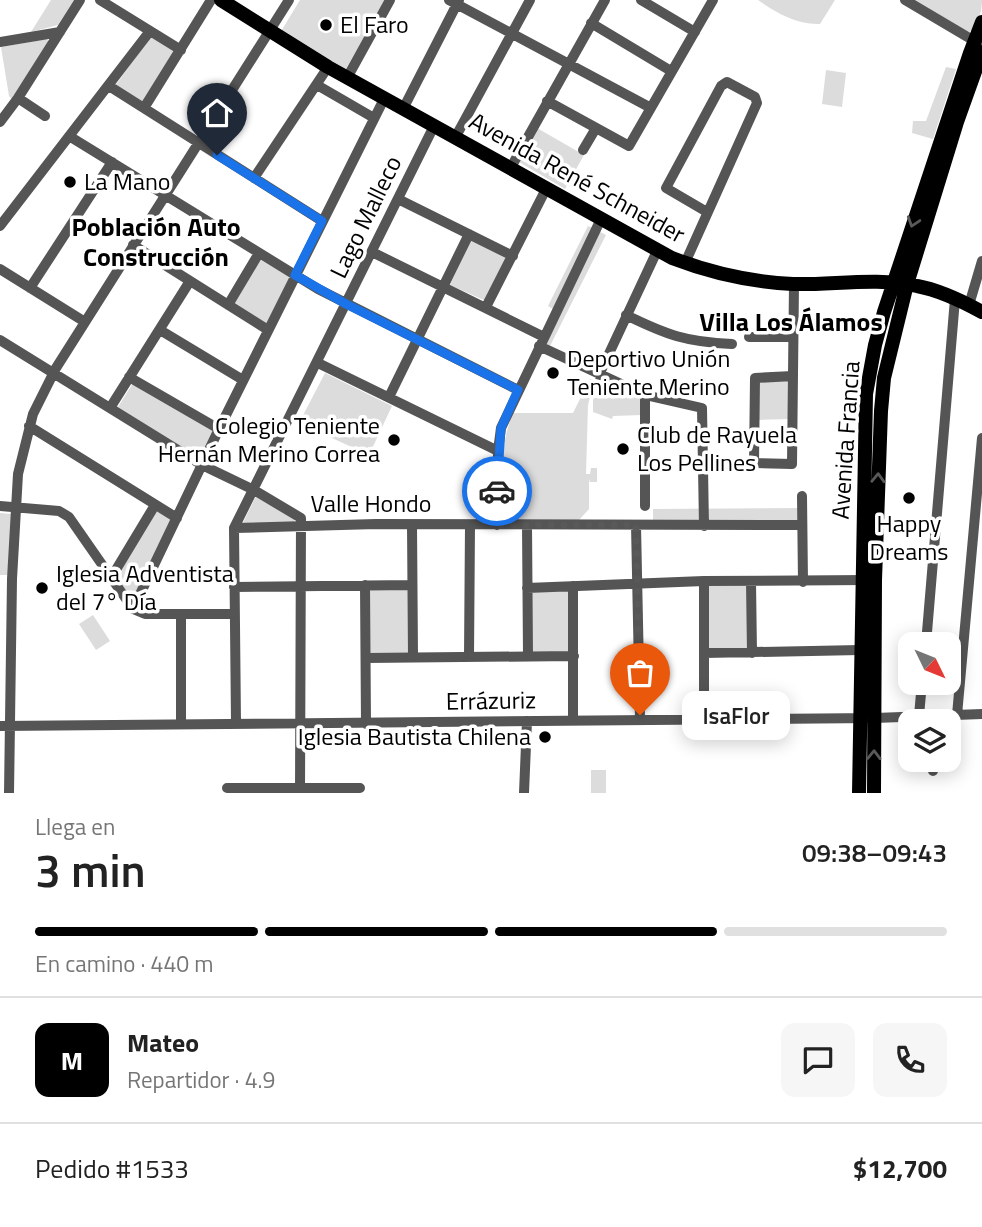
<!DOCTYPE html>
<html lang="es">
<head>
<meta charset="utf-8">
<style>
	body { margin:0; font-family:"Titillium Web",sans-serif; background:#f6f6f6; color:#222; height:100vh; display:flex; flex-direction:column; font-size:26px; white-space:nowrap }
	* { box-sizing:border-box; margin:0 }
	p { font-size:23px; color:#767676 }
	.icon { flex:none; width:38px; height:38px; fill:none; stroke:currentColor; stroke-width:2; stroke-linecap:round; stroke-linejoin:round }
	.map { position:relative; height:793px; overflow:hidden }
	.drawer { display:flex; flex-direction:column; background:#fff; flex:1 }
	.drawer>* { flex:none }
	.needle { width:46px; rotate:133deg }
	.tools { position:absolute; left:898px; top:632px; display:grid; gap:14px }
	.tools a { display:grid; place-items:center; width:63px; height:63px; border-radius:14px; background:#fff; box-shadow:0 4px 18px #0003; font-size:35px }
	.pin { position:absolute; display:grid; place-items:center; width:60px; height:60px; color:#fff; margin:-72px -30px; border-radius:50% 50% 50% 0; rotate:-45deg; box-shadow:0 0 7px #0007 }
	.pin .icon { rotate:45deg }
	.courier { position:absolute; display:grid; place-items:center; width:70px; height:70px; margin:-35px; border:5px solid #1a73e8; border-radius:50%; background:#fff; color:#222; box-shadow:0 2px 9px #0007 }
	.bubble { position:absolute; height:49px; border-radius:14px; background:#fff; box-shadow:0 4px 18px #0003; font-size:23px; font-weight:600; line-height:49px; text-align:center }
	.head em { font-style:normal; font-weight:600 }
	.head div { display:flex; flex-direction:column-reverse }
	.head { display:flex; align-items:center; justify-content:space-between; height:119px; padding:0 35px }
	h1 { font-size:46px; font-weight:600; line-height:52px }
	.bar { display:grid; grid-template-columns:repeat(4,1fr); gap:10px 7px; align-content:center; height:84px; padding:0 35px }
	.bar i { height:9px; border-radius:5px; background:#e0e0e0 }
	.bar .current { background:#000 }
	.bar p { grid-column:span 4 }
	.line { display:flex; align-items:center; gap:18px; padding:0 35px; border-top:2px solid #e0e0e0 }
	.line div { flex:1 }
	.round { display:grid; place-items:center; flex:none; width:74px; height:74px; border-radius:14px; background:#f6f6f6 }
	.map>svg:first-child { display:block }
	.green { fill:#dcdcdc }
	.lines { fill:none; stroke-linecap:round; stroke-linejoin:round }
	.minor { stroke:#555; stroke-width:10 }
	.major { stroke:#000; stroke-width:14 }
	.oneway { stroke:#595959 }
	.done { stroke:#595959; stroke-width:7; stroke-dasharray:0 12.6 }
	.route { stroke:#1a73e8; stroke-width:9 }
	.poi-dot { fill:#000; stroke:#fff; stroke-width:2.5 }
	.labels { text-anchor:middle; stroke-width:7; stroke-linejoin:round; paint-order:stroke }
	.poi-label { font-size:24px; fill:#000; stroke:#fff; text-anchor:start }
	.street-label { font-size:24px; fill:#000; stroke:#fff }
	.neighbourhood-label { font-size:26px; font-weight:bold; fill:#000; stroke:#fff }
</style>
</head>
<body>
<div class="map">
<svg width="982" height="793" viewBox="0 0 982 793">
	<rect width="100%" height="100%" fill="#fff"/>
	<!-- green -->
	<path class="green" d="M51,0H74L58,25L31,32Z
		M300,0H385L344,72L280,33Z
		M758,0H835L820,24C797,25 776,13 758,0Z
		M910,0H982C982,12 978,26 968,33Z
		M151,36L176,52L144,105L115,86Z
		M47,39L49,43L13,100L9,96L1,47Z
		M946,67L956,69L933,139L912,133L913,121H926Z
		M826,70L846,73L842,107L822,104Z
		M537,128L584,155L565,189L519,162Z
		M588,226L593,228L553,309L548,306Z
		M600,232L606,235L550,346L546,344Z
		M472,238L509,256L486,301L450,285Z
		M259,259L290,277L266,324L233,303Z
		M325,373L392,406L369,455L299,423Z
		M601,377L642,397V415L613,416L612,419L593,412V400Z
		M590,379L594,380L588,405L586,474H590L591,468H597V482H590L589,479V509L579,520L506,521L501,517C502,482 499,446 513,413H573Z
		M790,379V419L756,420L758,381Z
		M133,383L215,432L201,460L118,407Z
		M258,496L295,518L294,523H243L255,498Z
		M154,508L174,520L133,603L115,576Z
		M799,508L798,522H653V509Z
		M0,513L11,514L9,575H0Z
		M707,584H749V651H707Z
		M409,588L410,654L370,655L369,589Z
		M568,590L571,653L530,654L529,591Z
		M93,615L110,641L96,650L79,624Z
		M591,770H606V793H591Z"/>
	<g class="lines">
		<!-- minor -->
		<path class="minor" d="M100,0L181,50
			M449,0L651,108
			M641,0L695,32
			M905,0L981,45
			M591,23L671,71
			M0,42L60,32
			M347,78L390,0
			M317,85L374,118
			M109,86L322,221
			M18,98L45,116
			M547,101L629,146L713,0
			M144,108L211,0
			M403,109L459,0
			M0,122L18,98L80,0
			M69,136L318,289L518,390
			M455,138L530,0
			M583,150L596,128
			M510,169L605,0
			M254,178L328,67
			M398,199L513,256
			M0,226L150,31
			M133,245L268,330
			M372,252L544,337
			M685,263L757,103L755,97L727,82L721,86L666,188L707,212
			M0,269L85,322
			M30,288L112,162
			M228,305L259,253
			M969,305L982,261
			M486,307L546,189
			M626,315C667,335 686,342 732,344
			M160,330L243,380
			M749,337H793
			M0,340L202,465L254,490L301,518L300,793
			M539,346L645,395L702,408L704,526
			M318,363L498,451
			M599,375L657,251
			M793,376L755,378L754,463L792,464L794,284
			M129,377L219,429
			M645,395V506
			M389,397L469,234
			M110,408L190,281
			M29,426L177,518
			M802,496L803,582
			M0,506L59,511L69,517L133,609
			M412,525L413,656
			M497,525L498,451L501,428L601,219
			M527,525L528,656
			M636,525L640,719
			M234,528L376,524L802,525
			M111,578L155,505
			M751,582L752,653
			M365,585L366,724
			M573,586V721
			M234,587L412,585
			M527,588L704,581L867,580
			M133,609L219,429L384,99
			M133,609L145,614H234
			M181,614V724
			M926,644L955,299
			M705,653L860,650
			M469,656L470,525
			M366,658L574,656
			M957,715L982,438
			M919,716L922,682
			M704,718V581
			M236,723L234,528L434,126
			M0,726L875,718L982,714
			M933,771V760
			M227,788H360
			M9,793L12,579L18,474L33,414L56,368L289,0
			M524,793L527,721"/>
		<!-- major -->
		<path class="major" d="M221,0L328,67L672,258C711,273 752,282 793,284C834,285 877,277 917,286C939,290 962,301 982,312
			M859,793L866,394L875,345L884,312L970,53L982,22
			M874,793L875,580L881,411L884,378L907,284L957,122L982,52"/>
	</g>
	<!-- one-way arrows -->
	<defs><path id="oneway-chevron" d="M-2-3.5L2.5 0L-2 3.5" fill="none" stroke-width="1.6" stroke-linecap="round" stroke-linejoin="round" transform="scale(1.75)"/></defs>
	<g class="oneway">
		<use href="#oneway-chevron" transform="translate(913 222) rotate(108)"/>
		<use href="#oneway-chevron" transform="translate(878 478) rotate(-88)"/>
		<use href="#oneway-chevron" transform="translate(874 755) rotate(-89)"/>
	</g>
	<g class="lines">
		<!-- done -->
		<path class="done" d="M497,491V525H636L640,715"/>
		<!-- route -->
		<path class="route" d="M217,155L322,221L295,275L346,304L518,390L501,428L497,491"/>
	</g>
	<!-- markers -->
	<g class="poi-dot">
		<circle cx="326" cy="25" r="7"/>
		<circle cx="70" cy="182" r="7"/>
		<circle cx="553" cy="373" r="7"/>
		<circle cx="394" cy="440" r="7"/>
		<circle cx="623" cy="449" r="7"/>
		<circle cx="909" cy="498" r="7"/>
		<circle cx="42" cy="588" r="7"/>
		<circle cx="545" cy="737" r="7"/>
	</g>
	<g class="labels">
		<!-- poi labels -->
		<g class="poi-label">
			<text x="340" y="33">El Faro</text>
			<text x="84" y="190">La Mano</text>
			<text x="567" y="367">Deportivo Unión<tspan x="567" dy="28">Teniente Merino</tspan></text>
			<text x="380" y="434" text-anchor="end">Colegio Teniente<tspan x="380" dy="28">Hernán Merino Correa</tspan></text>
			<text x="637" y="443">Club de Rayuela<tspan x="637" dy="28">Los Pellines</tspan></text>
			<text x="909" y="532" text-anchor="middle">Happy<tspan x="909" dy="28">Dreams</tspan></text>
			<text x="56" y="582">Iglesia Adventista<tspan x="56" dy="28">del 7° Día</tspan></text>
			<text x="531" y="745" text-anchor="end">Iglesia Bautista Chilena</text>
		</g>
		<!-- street labels -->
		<g class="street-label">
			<text transform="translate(577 178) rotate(29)" y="8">Avenida René Schneider</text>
			<text transform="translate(366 217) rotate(-64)" y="8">Lago Malleco</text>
			<text transform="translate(846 440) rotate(-86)" y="8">Avenida Francia</text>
			<text x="371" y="512">Valle Hondo</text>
			<text transform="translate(491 701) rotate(-1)" y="8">Errázuriz</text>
		</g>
		<!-- neighbourhood labels -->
		<g class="neighbourhood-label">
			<text x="156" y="236">Población Auto<tspan x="156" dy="30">Construcción</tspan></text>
			<text x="791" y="331">Villa Los Álamos</text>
		</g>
	</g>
</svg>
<div class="tools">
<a><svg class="needle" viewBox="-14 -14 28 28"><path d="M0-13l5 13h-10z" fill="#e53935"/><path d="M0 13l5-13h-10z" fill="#767676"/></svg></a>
<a><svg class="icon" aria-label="layers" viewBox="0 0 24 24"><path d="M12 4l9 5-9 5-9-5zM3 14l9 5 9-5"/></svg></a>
</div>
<div class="pin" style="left:640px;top:715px;background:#ea580c"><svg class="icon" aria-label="bag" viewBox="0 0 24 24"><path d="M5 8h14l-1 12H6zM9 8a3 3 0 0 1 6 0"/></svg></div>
<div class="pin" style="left:217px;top:155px;background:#1f2937"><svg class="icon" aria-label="home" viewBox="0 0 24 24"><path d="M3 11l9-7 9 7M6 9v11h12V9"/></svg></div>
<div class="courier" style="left:497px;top:491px"><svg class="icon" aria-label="car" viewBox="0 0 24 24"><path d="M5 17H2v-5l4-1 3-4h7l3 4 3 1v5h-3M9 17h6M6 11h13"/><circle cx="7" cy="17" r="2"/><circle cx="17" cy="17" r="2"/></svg></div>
<div class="bubble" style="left:682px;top:691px;width:108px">IsaFlor</div>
</div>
<section class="drawer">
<div class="head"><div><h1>3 min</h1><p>Llega en</p></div><em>09:38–09:43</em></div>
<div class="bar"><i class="current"></i><i class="current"></i><i class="current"></i><i></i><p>En camino · 440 m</p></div>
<div class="line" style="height:126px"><b class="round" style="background:#000;color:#fff">M</b><div><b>Mateo</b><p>Repartidor · 4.9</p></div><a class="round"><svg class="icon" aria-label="chat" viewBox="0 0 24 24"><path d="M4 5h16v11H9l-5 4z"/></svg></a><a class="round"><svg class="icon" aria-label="phone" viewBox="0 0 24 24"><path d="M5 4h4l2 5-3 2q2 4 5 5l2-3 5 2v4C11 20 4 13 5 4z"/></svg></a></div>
<div class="line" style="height:91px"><div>Pedido #1533</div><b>$12,700</b></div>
</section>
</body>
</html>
